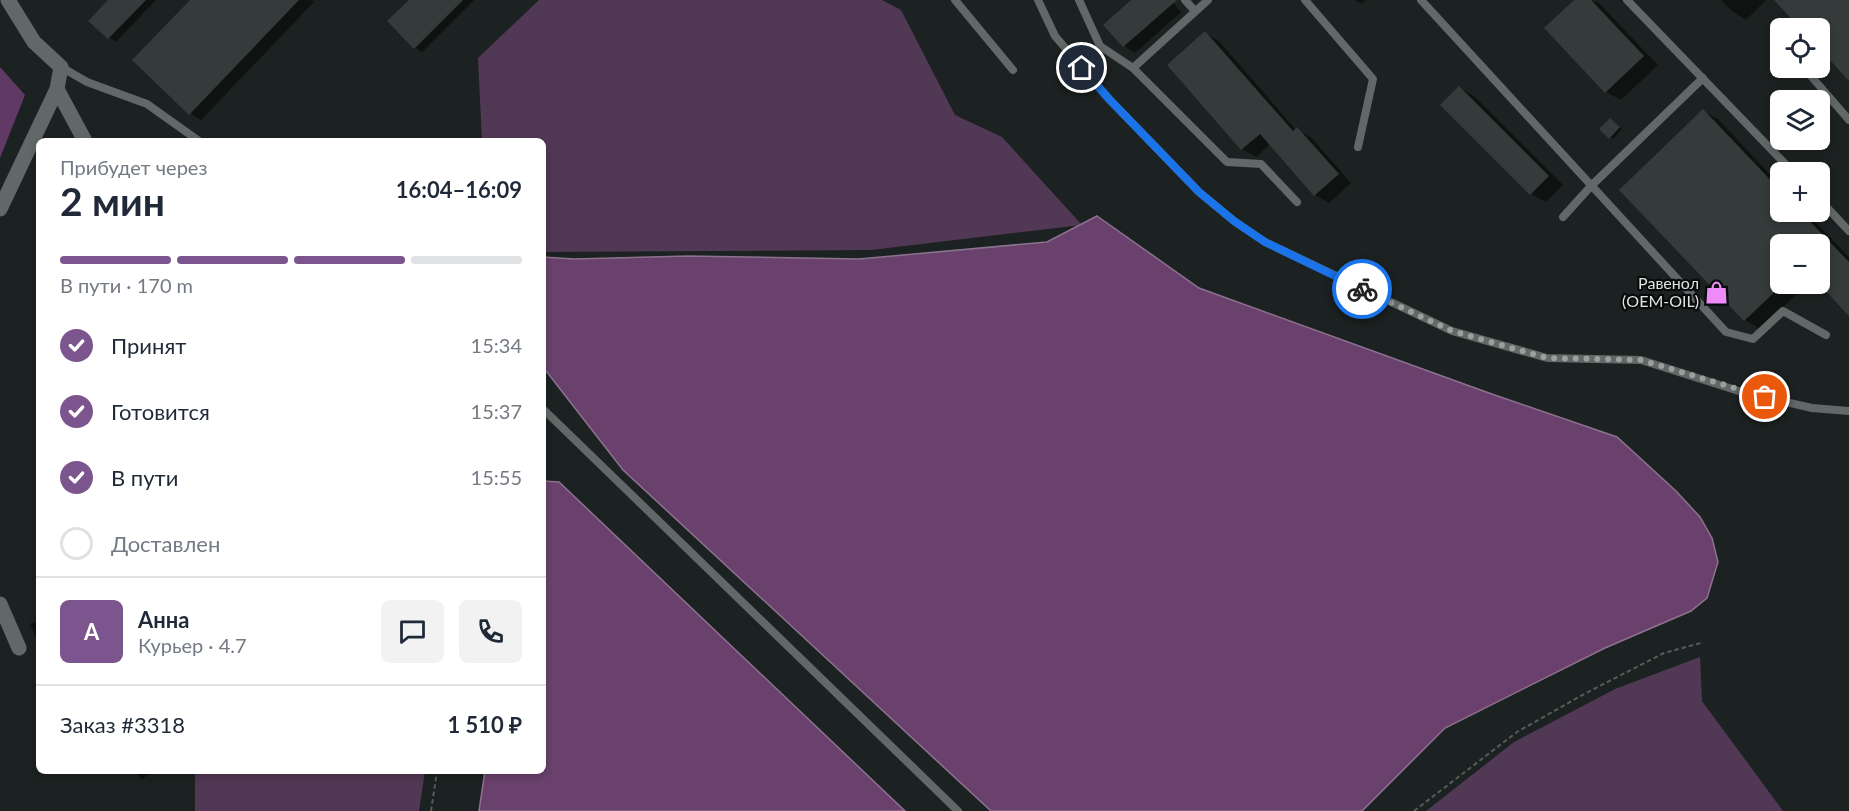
<!DOCTYPE html>
<html lang="ru">
<head>
<meta charset="utf-8">
<style>
	body { margin:0; font-family:Lato,sans-serif; background:#f2f2f3; color:#1f2937; height:100vh; display:flex; flex-direction:column; font-size:22px; white-space:nowrap }
	* { box-sizing:border-box; margin:0 }
	p { font-size:20px; color:#747a83 }
	.icon { flex:none; width:33px; height:33px; fill:none; stroke:currentColor; stroke-width:2; stroke-linecap:round; stroke-linejoin:round }
	.map { position:relative; flex:1; overflow:hidden }
	.panel { position:absolute; left:36px; top:138px; width:510px; height:636px; display:flex; flex-direction:column; background:#fff; border-radius:9px; box-shadow:0 3px 9px #0003 }
	.panel>* { flex:none }
	.fabs { position:absolute; left:1770px; top:18px; display:grid; gap:12px }
	.fabs a { display:grid; place-items:center; width:60px; height:60px; border-radius:9px; background:#fff; box-shadow:0 3px 9px #0003; font-size:30px }
	.pin { position:absolute; display:grid; place-items:center; width:51px; height:51px; color:#fff; margin:-26px; border:3px solid #fff; border-radius:50%; box-shadow:0 2px 6px #0007 }
	.courier { position:absolute; display:grid; place-items:center; width:60px; height:60px; margin:-30px; border:4px solid #1a73e8; border-radius:50%; background:#fff; color:#222; box-shadow:0 2px 8px #0007 }
	.head em { font-style:normal; font-weight:700 }
	.head div { display:flex; flex-direction:column-reverse }
	.head { display:flex; align-items:center; justify-content:space-between; height:102px; padding:0 24px }
	h1 { font-size:39px; font-weight:700; line-height:45px }
	.bar { display:grid; grid-template-columns:repeat(4,1fr); gap:9px 6px; align-content:center; height:72px; padding:0 24px }
	.bar i { height:8px; border-radius:4px; background:#e0e1e3 }
	.bar .active { background:#7c558e }
	.bar p { grid-column:span 4 }
	.line { display:flex; align-items:center; gap:15px; padding:0 24px; border-top:2px solid #e0e1e3 }
	.line div { flex:1 }
	.round { display:grid; place-items:center; flex:none; width:63px; height:63px; border-radius:9px; background:#f2f2f3 }
	ol { padding:0 24px; list-style:none }
	li { display:flex; align-items:center; gap:18px; height:66px }
	li p { margin-inline-start:auto }
	li .icon { padding:6px; border-radius:50%; background:#7c558e; color:#fff; stroke-width:4 }
	li:last-child { color:#747a83 }
	li i { width:33px; height:33px; border:3px solid #e0e1e3; border-radius:50% }
	.map>svg:first-child { display:block }
	.green { fill:#513854 }
	.forest { fill:#613965 }
	.water { fill:#6a416d; stroke:#8d7290; stroke-width:1.5 }
	.shadow { fill:#0007 }
	.building { fill:#343b3a }
	.lines { fill:none; stroke-linecap:round; stroke-linejoin:round }
	.path { stroke:#575c5b; stroke-width:2; stroke-dasharray:4.5 3; stroke-linecap:butt }
	.service { stroke:#616867; stroke-width:8 }
	.minor { stroke:#616867; stroke-width:15 }
	.done { stroke:#9b9f9e; stroke-width:6; stroke-dasharray:0 10.8 }
	.route { stroke:#1a73e8; stroke-width:8 }
	.labels { text-anchor:middle; stroke-width:4.5; stroke-linejoin:round; paint-order:stroke }
	.poi-label { font-size:16px; fill:#dfe3e2; stroke:#080b0b; text-anchor:end }
</style>
</head>
<body>
<div class="map">
<svg width="1849" height="811" viewBox="0 0 1849 811">
	<rect width="100%" height="100%" fill="#1c2221"/>
	<!-- green -->
	<path class="green" d="M539,0H882L901,10L955,115L1002,137L1082,225L871,250L543,252V141H482L478,58Z
		M1700,657L1702,701L1783,811H1426L1514,742L1615,689Z
		M195,771H425L419,811H195Z"/>
	<!-- forest -->
	<path class="forest" d="M0,67L25,95L0,158Z"/>
	<!-- water -->
	<path class="water" d="M1097,216L1199,288L1489,393L1617,437L1676,491L1700,517L1712,538L1718,562L1707,598L1691,611L1605,648L1445,728L1362,811H991L623,470L543,367V257L574,259L688,256L859,259L1047,242Z
		M543,481L559,482L905,811H479L485,771H543Z"/>
	<!-- shadow -->
	<path class="shadow" d="M110,0H156L116,42L90,21Z
		M192,0H311L314,2L201,120L190,113Z
		M411,0H474L422,52L415,47Z
		M1133,0H1171L1181,12L1135,53L1124,46L1105,25Z
		M1355,0H1366L1362,4Z
		M1576,0L1598,2L1658,65L1621,100L1606,92Z
		M1721,0H1766L1746,20L1732,11Z
		M1776,0H1849V79L1820,47V28H1802Z
		M1205,33L1219,41L1296,130L1311,137L1351,183L1329,203L1315,195L1270,144L1256,157L1242,149L1169,65Z
		M1459,87L1474,96L1563,185L1546,202L1531,194Z
		M1703,111L1718,119L1780,185V212H1806L1849,257V314L1820,283V244H1780V284H1807L1760,329L1745,320L1621,190Z
		M1614,121L1622,129L1613,139L1610,137Z
		M39,621V644L30,624Z
		M134,771H151L152,772L142,779Z"/>
	<!-- building -->
	<path class="building" d="M108,0H146L108,39L88,21Z
		M190,0H299L189,115L132,60Z
		M409,0H463L414,49L387,21Z
		M1131,0H1177L1123,47L1103,25Z
		M1574,0H1591L1644,56L1605,93L1544,28Z
		M1774,0H1849V81L1820,49V28H1800Z
		M1205,31L1293,131L1297,127L1339,174L1314,196L1260,134L1241,150L1167,65Z
		M1459,86L1549,176L1530,195L1440,105Z
		M1703,109L1780,190V212H1801L1849,262V316L1820,285V244H1780V287L1744,321L1619,190Z
		M1610,118L1620,127L1609,139L1599,129Z"/>
	<g class="lines">
		<!-- path -->
		<path class="path" d="M431,811L437,771
			M1414,811L1517,732L1586,693L1664,653L1701,643"/>
		<!-- service -->
		<path class="service" d="M955,0L1013,70
			M1038,0L1055,36L1109,99L1199,192L1234,221L1265,242L1452,331L1547,358L1641,360L1742,392L1812,408L1849,411
			M1079,0L1100,46L1133,68L1227,162L1261,164L1297,202
			M1185,0L1195,11
			M1305,0L1373,79L1358,147
			M1421,0L1726,332L1753,339L1783,311L1826,335
			M1627,0L1793,172
			M61,67L87,82L147,104L199,141
			M1133,68L1208,0
			M1804,68L1849,120
			M1820,200L1849,231
			M1563,217L1591,186L1703,78
			M543,409L958,811"/>
		<!-- minor -->
		<path class="minor" d="M57,89L85,141
			M0,209L57,89L61,67L34,42L8,0
			M0,604L19,648"/>
	</g>
	<g class="lines">
		<!-- done -->
		<path class="done" d="M1362,289L1452,331L1547,358L1641,360L1765,397"/>
		<!-- route -->
		<path class="route" d="M1082,68L1109,99L1199,192L1234,221L1265,242L1362,289"/>
	</g>
	<!-- icons -->
	<defs>
		<symbol id="shop-bare" viewBox="-9 -9 18 18"><path d="M-5-2.5h2.3a2.7 3.5 0 0 1 5.4 0H5L5.5 6h-11ZM-1.5-2.5h3a1.5 2.3 0 0 0-3 0Z" fill="#ee8bf8" stroke="#080b0b" stroke-width="2.5" paint-order="stroke"/></symbol>
	</defs>
	<g fill-rule="evenodd">
		<use href="#shop-bare" x="1700" y="276" width="33" height="33"/>
	</g>
	<g class="labels">
		<!-- poi labels -->
		<g class="poi-label">
			<text x="1699" y="289">Равенол<tspan x="1699" dy="18">(OEM-OIL)</tspan></text>
		</g>
	</g>
</svg>
<div class="fabs">
<a><svg class="icon" aria-label="locate" viewBox="0 0 24 24"><circle cx="12" cy="12" r="6"/><path d="M12 2v4M12 18v4M2 12h4M18 12h4"/></svg></a>
<a><svg class="icon" aria-label="layers" viewBox="0 0 24 24"><path d="M12 4l9 5-9 5-9-5zM3 14l9 5 9-5"/></svg></a>
<a>+</a>
<a>−</a>
</div>
<div class="pin" style="left:1765px;top:397px;background:#ea580c"><svg class="icon" aria-label="bag" viewBox="0 0 24 24"><path d="M5 8h14l-1 12H6zM9 8a3 3 0 0 1 6 0"/></svg></div>
<div class="pin" style="left:1082px;top:68px;background:#1f2937"><svg class="icon" aria-label="home" viewBox="0 0 24 24"><path d="M3 11l9-7 9 7M6 9v11h12V9"/></svg></div>
<div class="courier" style="left:1362px;top:289px"><svg class="icon" aria-label="bike" viewBox="0 0 24 24"><circle cx="6" cy="16" r="4"/><circle cx="18" cy="16" r="4"/><path d="M6 16l4-8h5l3 8M10 8l3 8H6M13 5h3"/></svg></div>
<section class="panel">
<div class="head"><div><h1>2 мин</h1><p>Прибудет через</p></div><em>16:04–16:09</em></div>
<div class="bar"><i class="active"></i><i class="active"></i><i class="active"></i><i></i><p>В пути · 170 m</p></div>
<ol>
<li><svg class="icon" aria-label="check" viewBox="0 0 24 24"><path d="M5 12l5 5 9-10"/></svg>Принят<p>15:34</p></li>
<li><svg class="icon" aria-label="check" viewBox="0 0 24 24"><path d="M5 12l5 5 9-10"/></svg>Готовится<p>15:37</p></li>
<li><svg class="icon" aria-label="check" viewBox="0 0 24 24"><path d="M5 12l5 5 9-10"/></svg>В пути<p>15:55</p></li>
<li><i></i>Доставлен</li>
</ol>
<div class="line" style="height:108px"><b class="round" style="background:#7c558e;color:#fff">А</b><div><b>Анна</b><p>Курьер · 4.7</p></div><a class="round"><svg class="icon" aria-label="chat" viewBox="0 0 24 24"><path d="M4 5h16v11H9l-5 4z"/></svg></a><a class="round"><svg class="icon" aria-label="phone" viewBox="0 0 24 24"><path d="M5 4h4l2 5-3 2q2 4 5 5l2-3 5 2v4C11 20 4 13 5 4z"/></svg></a></div>
<div class="line" style="height:78px"><div>Заказ #3318</div><b>1 510 ₽</b></div>
</section>
</div>
</body>
</html>
